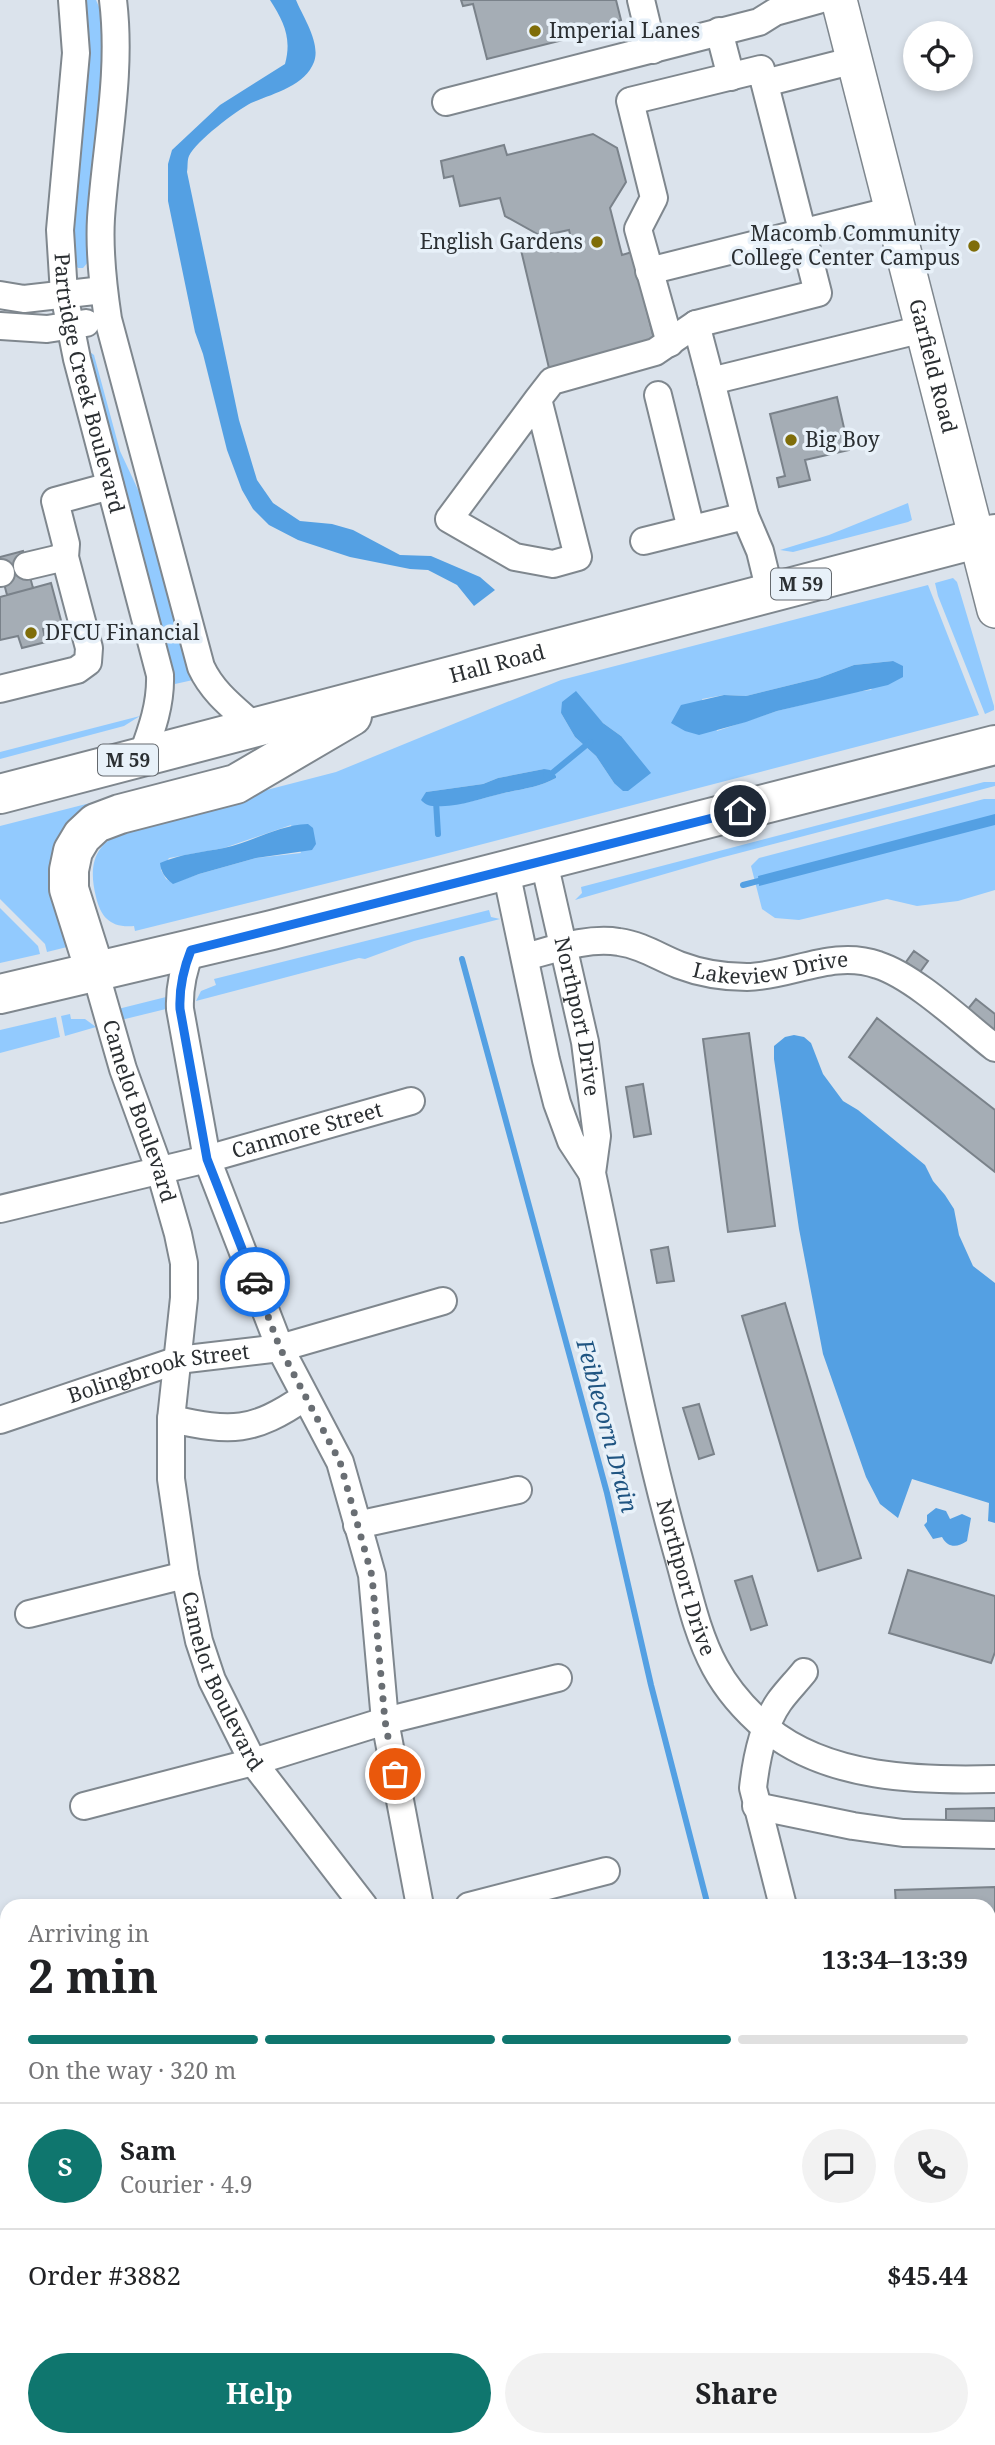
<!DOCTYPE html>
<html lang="en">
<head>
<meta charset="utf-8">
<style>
	body { margin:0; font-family:"Noto Serif",serif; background:#f2f2f2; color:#202124; height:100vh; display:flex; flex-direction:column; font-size:26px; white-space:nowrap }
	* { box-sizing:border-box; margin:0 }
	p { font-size:23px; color:#757577 }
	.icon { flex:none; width:38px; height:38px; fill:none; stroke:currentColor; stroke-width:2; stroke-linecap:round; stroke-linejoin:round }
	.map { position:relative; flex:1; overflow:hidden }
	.panel { position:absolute; left:0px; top:1899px; width:996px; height:548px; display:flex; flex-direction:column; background:#fff; border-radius:21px 21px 0 0; box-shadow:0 4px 10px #0003 }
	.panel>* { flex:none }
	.controls { position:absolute; left:903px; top:21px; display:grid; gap:14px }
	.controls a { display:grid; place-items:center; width:70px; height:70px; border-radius:50%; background:#fff; box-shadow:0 4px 10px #0003; font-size:35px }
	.pin { position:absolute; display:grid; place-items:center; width:60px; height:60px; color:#fff; margin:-30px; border:4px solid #fff; border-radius:50%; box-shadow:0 2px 7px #0007 }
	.courier { position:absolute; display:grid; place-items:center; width:70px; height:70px; margin:-35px; border:5px solid #1a73e8; border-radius:50%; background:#fff; color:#222; box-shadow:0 2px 9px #0007 }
	.overview em { font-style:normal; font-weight:700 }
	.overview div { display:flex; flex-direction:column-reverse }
	.overview { display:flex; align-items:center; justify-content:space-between; height:119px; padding:0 28px }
	h1 { font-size:46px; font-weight:700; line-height:52px }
	.bar { display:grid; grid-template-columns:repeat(4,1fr); gap:10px 7px; align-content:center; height:84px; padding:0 28px }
	.bar i { height:9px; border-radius:5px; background:#e0e0e0 }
	.bar .active { background:#0f766e }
	.bar p { grid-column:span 4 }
	.line { display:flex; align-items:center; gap:18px; padding:0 28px; border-top:2px solid #e0e0e0 }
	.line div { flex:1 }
	.round { display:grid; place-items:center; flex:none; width:74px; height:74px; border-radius:37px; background:#f2f2f2 }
	.cta { display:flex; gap:14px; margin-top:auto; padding:14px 28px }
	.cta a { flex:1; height:80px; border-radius:42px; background:#0f766e; color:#fff; font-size:28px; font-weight:700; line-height:80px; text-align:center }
	.cta a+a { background:#f2f2f2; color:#202124 }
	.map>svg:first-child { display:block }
	.green { fill:#92cafe; fill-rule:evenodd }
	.water { fill:#54a0e3 }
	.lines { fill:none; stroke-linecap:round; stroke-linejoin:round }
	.stream { stroke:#54a0e3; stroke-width:6 }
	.building { fill:#a5adb5; stroke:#7a828a; stroke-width:2 }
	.minor-casing { stroke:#7f878e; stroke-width:30 }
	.major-casing { stroke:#7f878e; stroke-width:38 }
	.highway-casing { stroke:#7f878e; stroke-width:42 }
	.minor { stroke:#fff; stroke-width:26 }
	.major { stroke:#fff; stroke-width:35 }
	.highway { stroke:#fff; stroke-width:38 }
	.done { stroke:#696e73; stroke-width:7; stroke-dasharray:0 12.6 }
	.route { stroke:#1a73e8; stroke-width:9 }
	.poi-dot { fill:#7f6d09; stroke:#e8f1f9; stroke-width:2.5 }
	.labels { text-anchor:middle; stroke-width:7; stroke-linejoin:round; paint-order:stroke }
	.shield { fill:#e8f1f9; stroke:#64696e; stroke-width:2 }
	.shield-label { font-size:19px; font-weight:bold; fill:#2b2f32 }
	.poi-label { font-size:21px; fill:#2b2f32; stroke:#e8f1f9; text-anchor:start }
	.street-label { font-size:21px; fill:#2b2f32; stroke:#e8f1f9 }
	.water-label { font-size:23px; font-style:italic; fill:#205582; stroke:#e8f1f9 }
</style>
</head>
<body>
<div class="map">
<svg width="995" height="2445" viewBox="0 0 995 2445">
	<rect width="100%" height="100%" fill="#dbe3ec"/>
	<!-- green -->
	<path class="green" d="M83,0H96L103,16L105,46L89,261L83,268H78L75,264L72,252Z
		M90,352L94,355L120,451L147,509L193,680L175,684L88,353Z
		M908,503L912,520L908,522L793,552L780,550L829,535Z
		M953,578L957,582L994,706V710L985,714L938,596L935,583Z
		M928,585L979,715L433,857L135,931L134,926C111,928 101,918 96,897C88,866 94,841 127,832V826L336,772L561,680ZM893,661L871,690L854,692L777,711L717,731L702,699L724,695L746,696L819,678L854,665ZM575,692L603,723L621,736L614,783L596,756L575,737L561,713ZM544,769L556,778C540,787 522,789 504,793C478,799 451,810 424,803L423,801L426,792L483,784L498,778ZM291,825L301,853L256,858L199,874L173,883L166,879L161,870L169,858L224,848Z
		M140,716L124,726L0,759V752Z
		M984,782H995V786L720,858L575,900L582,893L581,887Z
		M984,799H995V890L958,901L917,906L887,899L799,920L775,918L762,909L751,866L759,858Z
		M102,800L103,805L69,944L67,947L47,952L45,944L0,899V826Z
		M0,908L38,946L40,954L0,963Z
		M489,910L491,917L500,919L414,941L365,959L359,958L196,1001L201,991L216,985L214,979Z
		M166,997L168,998L170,1008L117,1021L118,1009Z
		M70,1014L71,1019H85L96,1027L65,1036L61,1016Z
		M56,1017L60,1037L0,1053V1030Z"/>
	<!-- water -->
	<path class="water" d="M270,0H296C303,17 321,43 314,62C305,86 272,94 251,103C236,111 196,141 189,156C187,160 188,167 187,172L239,420L257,480L273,503L300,521L332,524L353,530L400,555L431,556L480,577L495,590L474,606L457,585L428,570L410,569L350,557L298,540L269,525L253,509L242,490L227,450L203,354L195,332L168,201V164L172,150L220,105L285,64C292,38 284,22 270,0Z
		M893,661L903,666V677L888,685L777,711L746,722L699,735L685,731L671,723L681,705L724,695L746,696L819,678L854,665Z
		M576,691L603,723L621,736L651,773L628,791H623L614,783L596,756L575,737L561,713L562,702Z
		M544,769L550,770L556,776V778C540,787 522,789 504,793C481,798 458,808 435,806C428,806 425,804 421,800L426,792L483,784L498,778Z
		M995,814V825L759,886L758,876Z
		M308,824L313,828L316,844L312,850L256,858L199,874L173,884C165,878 161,872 160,863C180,854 203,852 224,848C253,842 278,825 308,824Z
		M794,1035L804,1037L811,1043L823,1074L843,1101L858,1110L925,1165L933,1181L945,1195L954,1209L959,1235L973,1266L995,1283V1523L988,1521L989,1503L912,1479L898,1518L880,1504L866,1477L823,1354L799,1229L774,1059V1046L785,1037Z
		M936,1508L946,1511L950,1519L962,1514L971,1518L967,1541C957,1548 948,1548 942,1537L933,1539L924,1525L927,1522V1515Z
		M989,1970H995V2161L989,2152Z"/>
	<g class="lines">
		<!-- stream -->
		<path class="stream" d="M546,775L551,774L590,742
			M436,801L438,834
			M743,885L766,879
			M462,959L607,1493L651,1685L708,1906
			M844,2440L845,2445"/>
	</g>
	<!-- building -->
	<path class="building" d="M461,0H616L621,20L590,28L591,33L487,59L473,4L463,6Z
		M593,134L617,148L626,182L610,208L622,255L632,252L655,343L549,368L521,250L571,238L569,230L541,236L505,216L500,198L460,206L453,176L444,178L441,161L504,145L507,155Z
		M837,397L849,450L805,460L810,480L779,487L777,478L785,476L770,414Z
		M23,551L33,588L7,595L0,568V557Z
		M51,583L62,624L43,629L46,642L22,648L18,636L0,640V597Z
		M914,951L928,961L920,972L906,962Z
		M976,999L995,1014V1031L967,1010Z
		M877,1018L995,1110V1172L849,1057Z
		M749,1033L775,1226L728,1232L703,1039Z
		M643,1084L651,1134L634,1137L626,1087Z
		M668,1247L674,1281L657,1283L651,1250Z
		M785,1303L861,1558L818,1571L742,1316Z
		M699,1404L714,1454L699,1459L683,1408Z
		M908,1570L995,1596V1652L991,1663L889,1633Z
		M752,1576L767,1625L751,1630L735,1581Z
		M995,1808V1824L946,1825V1809Z
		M995,1887V1930H989V1906H896L895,1890Z
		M6,1922L7,1937L0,1939L6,1962L0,1964V1924Z
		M7,1975V2015L0,2017V1977Z
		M7,2031V2070L2,2072L0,2055L6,2053L1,2033Z
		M995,2393V2432L989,2434V2395Z
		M903,2440H966L946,2445H905Z"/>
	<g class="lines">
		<defs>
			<g id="minor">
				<path id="s1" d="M72,0L76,53L60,230L64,294L77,359L160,675C161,704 152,729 142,756"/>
				<path d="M113,0C122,73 106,145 101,218C99,252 103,286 108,319L201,667C213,693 234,708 255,727"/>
				<path d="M641,0L653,50"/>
				<path d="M719,31L731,77"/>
				<path d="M765,83L855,60"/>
				<path d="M446,102L759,22L775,12L818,0"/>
				<path d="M649,271L893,210"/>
				<path d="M0,295L24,299L103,290"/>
				<path d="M0,326L47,329L86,323"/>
				<path d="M670,343L638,229L654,198L630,101L761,69L818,293L696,324"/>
				<path d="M658,395L691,529"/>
				<path d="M538,399L578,557L553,564L515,557L449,519L538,399L552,381L655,352L696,324L711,381"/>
				<path d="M644,541L745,516"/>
				<path d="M27,566L65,557"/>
				<path d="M0,573H1"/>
				<path d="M770,592L760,551L745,516L711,381L923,329"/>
				<path d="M0,689L77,670L88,662L89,648L65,557L66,544L55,501L110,486"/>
				<path id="s2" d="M544,862L585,1042L597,1136L592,1173C619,1300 642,1427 677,1552C688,1590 696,1632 715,1667C728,1691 746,1711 766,1728C827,1779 920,1781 995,1779"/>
				<path d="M506,871L546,1060L557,1103L571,1141L592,1173"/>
				<path d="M191,950C183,970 179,987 180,1009L207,1159L280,1348L340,1462L372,1575L385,1721L420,1906"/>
				<path id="s3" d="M525,957C555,949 588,937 619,942C641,945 659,957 679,965C700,973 724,977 747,977C792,976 833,949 878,965C915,977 963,1023 995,1048"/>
				<path id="s4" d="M95,971L123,1069L160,1171L178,1234L184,1263V1298L171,1419V1479L185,1575L199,1641L212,1680L253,1762L364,1906"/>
				<path id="s5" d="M0,1209L207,1159L411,1101"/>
				<path d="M171,1419C232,1432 252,1433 305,1397"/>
				<path id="s6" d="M0,1420L178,1360L280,1348L443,1301"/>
				<path d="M357,1525L518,1490"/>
				<path d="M29,1614L185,1575"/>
				<path d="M84,1806L253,1762L385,1721L558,1678"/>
				<path d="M756,1806L853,1826L903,1833L995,1835"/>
				<path d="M469,1906L606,1871"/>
				<path d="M783,1906L753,1788C756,1761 763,1725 779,1702C786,1692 796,1682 804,1672"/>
				<path d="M0,2266L7,2292"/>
				<path d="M989,2321L995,2319"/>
				<path d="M568,2440L569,2445"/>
				<path d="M608,2440L609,2445"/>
				<path d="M752,2445L769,2441"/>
			</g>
			<g id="major">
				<path id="s7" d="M839,0L995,610"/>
			</g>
			<g id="highway">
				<path id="s8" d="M0,794L995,534"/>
				<path d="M95,971L69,889V870L73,851L82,836L96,823L120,814L236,784L352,716"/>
				<path d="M0,994L272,930L995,745"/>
			</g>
		</defs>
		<!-- minor casing -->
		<use href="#minor" class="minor-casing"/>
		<!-- major casing -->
		<use href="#major" class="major-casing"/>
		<!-- highway casing -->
		<use href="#highway" class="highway-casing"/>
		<!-- minor -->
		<use href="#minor" class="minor"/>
		<!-- major -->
		<use href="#major" class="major"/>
		<!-- highway -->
		<use href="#highway" class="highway"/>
	</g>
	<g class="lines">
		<!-- done -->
		<path class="done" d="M255,1282L280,1348L340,1462L372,1576L385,1721L395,1774"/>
		<!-- route -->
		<path class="route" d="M255,1282L207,1159L180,1009C179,987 183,970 191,950L740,811"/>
	</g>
	<!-- markers -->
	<g class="poi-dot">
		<circle cx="535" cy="31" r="7"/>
		<circle cx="597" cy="242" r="7"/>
		<circle cx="974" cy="246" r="7"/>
		<circle cx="791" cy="440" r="7"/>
		<circle cx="31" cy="633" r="7"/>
	</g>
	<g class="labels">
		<!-- shield labels -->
		<g class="shield">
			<rect x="771" y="568.5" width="60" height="31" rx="5"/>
			<rect x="98" y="744.5" width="60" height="31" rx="5"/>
		</g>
		<g class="shield-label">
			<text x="801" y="591">M 59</text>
			<text x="128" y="767">M 59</text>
		</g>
		<!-- poi labels -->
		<g class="poi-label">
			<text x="549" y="38">Imperial Lanes</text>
			<text x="960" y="241" text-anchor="end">Macomb Community<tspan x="960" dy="24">College Center Campus</tspan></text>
			<text x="583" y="249" text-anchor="end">English Gardens</text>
			<text x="805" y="447">Big Boy</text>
			<text x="45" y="640">DFCU Financial</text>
		</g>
		<!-- street labels -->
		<g class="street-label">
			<text dy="7" stroke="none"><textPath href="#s7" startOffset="378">Garfield Road</textPath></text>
			<text dy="7" stroke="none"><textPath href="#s1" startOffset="387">Partridge Creek Boulevard</textPath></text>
			<text dy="7" stroke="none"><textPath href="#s8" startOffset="514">Hall Road</textPath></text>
			<text dy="7" stroke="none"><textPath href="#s3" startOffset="254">Lakeview Drive</textPath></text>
			<text dy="7" stroke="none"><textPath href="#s2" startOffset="158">Northport Drive</textPath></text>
			<text dy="7" stroke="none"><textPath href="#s4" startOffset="147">Camelot Boulevard</textPath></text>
			<text dy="7" stroke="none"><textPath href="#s5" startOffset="317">Canmore Street</textPath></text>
			<text dy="7" stroke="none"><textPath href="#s6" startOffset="166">Bolingbrook Street</textPath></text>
			<text dy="7" stroke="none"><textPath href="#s2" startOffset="732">Northport Drive</textPath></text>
			<text dy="7" stroke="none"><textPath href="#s4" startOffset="732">Camelot Boulevard</textPath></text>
		</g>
		<!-- water labels -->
		<g class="water-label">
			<text transform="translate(607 1426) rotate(75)" y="8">Feiblecorn Drain</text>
		</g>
	</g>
</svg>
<div class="controls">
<a><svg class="icon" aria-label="locate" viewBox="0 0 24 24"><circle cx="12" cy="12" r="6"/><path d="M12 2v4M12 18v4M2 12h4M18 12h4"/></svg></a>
</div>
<div class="pin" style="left:395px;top:1774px;background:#ea580c"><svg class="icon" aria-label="bag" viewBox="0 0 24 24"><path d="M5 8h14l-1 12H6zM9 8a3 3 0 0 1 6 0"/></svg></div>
<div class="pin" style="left:740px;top:811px;background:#1f2937"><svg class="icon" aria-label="home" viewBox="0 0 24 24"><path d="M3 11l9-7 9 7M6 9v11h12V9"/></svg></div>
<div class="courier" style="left:255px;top:1282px"><svg class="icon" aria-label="car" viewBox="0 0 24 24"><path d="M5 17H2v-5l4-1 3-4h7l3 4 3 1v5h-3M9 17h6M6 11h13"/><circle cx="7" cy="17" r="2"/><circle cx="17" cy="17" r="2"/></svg></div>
<section class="panel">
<div class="overview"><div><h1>2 min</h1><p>Arriving in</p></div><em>13:34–13:39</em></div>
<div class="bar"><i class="active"></i><i class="active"></i><i class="active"></i><i></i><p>On the way · 320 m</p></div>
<div class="line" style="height:126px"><b class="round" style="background:#0f766e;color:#fff">S</b><div><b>Sam</b><p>Courier · 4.9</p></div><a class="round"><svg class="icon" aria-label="chat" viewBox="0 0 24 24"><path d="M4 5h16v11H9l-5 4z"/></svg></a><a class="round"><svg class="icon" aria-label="phone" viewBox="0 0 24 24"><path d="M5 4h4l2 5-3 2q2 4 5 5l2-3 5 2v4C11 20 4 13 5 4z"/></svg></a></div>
<div class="line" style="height:91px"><div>Order #3882</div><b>$45.44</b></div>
<div class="cta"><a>Help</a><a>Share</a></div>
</section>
</div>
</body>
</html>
